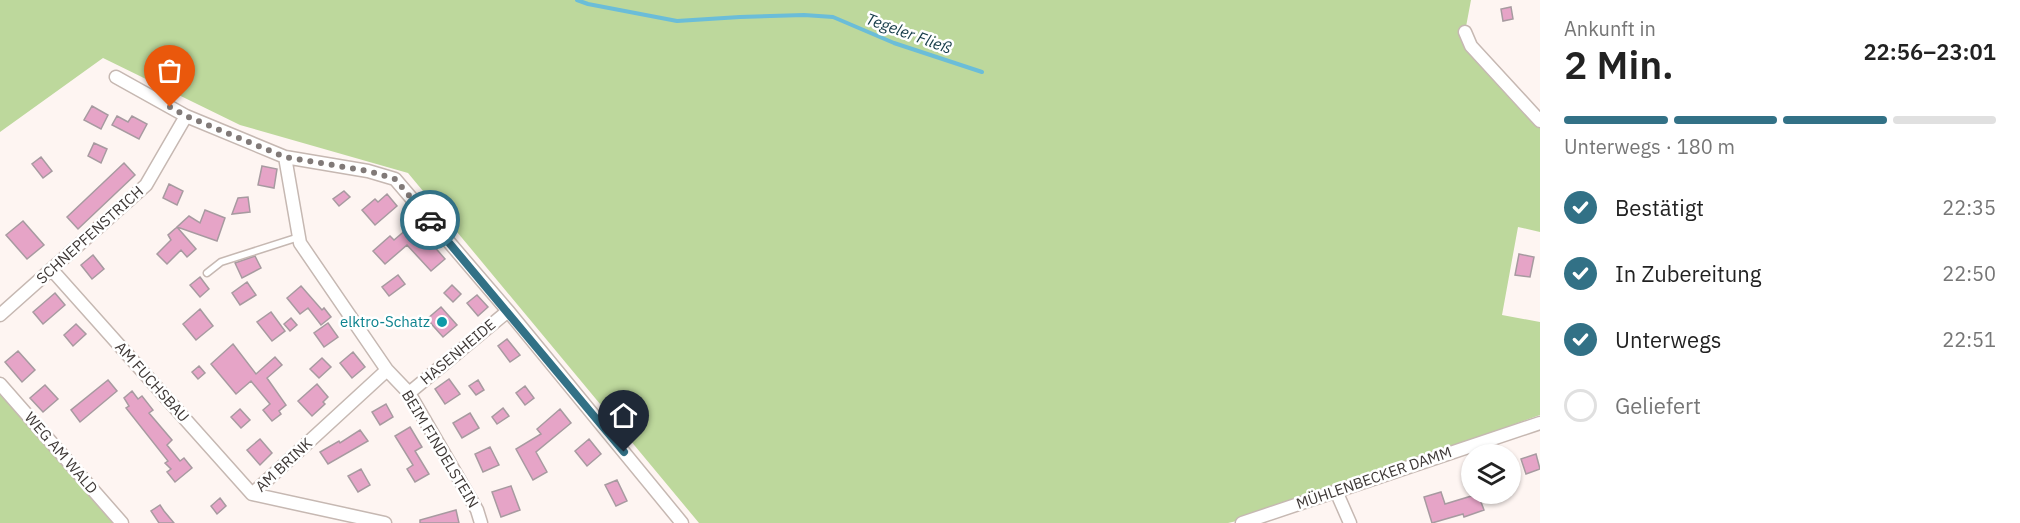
<!DOCTYPE html>
<html lang="de">
<head>
<meta charset="utf-8">
<style>
	body { margin:0; font-family:"IBM Plex Sans",sans-serif; background:#f2f2f2; color:#222; height:100vh; display:flex; flex-direction:column; font-size:22px; white-space:nowrap }
	* { box-sizing:border-box; margin:0 }
	p { font-size:20px; color:#767676 }
	.icon { flex:none; width:33px; height:33px; fill:none; stroke:currentColor; stroke-width:2; stroke-linecap:round; stroke-linejoin:round }
	.map { position:relative; flex:1; overflow:hidden }
	.drawer { display:flex; flex-direction:column; background:#fff; width:480px }
	.drawer>* { flex:none }
	.tools { position:absolute; left:1461px; top:444px; display:grid; gap:12px }
	.tools a { display:grid; place-items:center; width:60px; height:60px; border-radius:50%; background:#fff; box-shadow:0 2px 4px #0004; font-size:30px }
	.pin { position:absolute; display:grid; place-items:center; width:51px; height:51px; color:#fff; margin:-62px -26px; border-radius:50% 50% 50% 0; rotate:-45deg; box-shadow:0 0 6px #0007 }
	.pin .icon { rotate:45deg }
	.courier { position:absolute; display:grid; place-items:center; width:60px; height:60px; margin:-30px; border:4px solid #327186; border-radius:50%; background:#fff; color:#222; box-shadow:0 2px 8px #0007 }
	.head em { font-style:normal; font-weight:600 }
	.head div { display:flex; flex-direction:column-reverse }
	.head { display:flex; align-items:center; justify-content:space-between; height:102px; padding:0 24px }
	h1 { font-size:39px; font-weight:600; line-height:45px }
	.bar { display:grid; grid-template-columns:repeat(4,1fr); gap:9px 6px; align-content:center; height:72px; padding:0 24px }
	.bar i { height:8px; border-radius:4px; background:#e0e0e0 }
	.bar .current { background:#327186 }
	.bar p { grid-column:span 4 }
	ol { padding:0 24px; list-style:none }
	li { display:flex; align-items:center; gap:18px; height:66px }
	li p { margin-inline-start:auto }
	li .icon { padding:6px; border-radius:50%; background:#327186; color:#fff; stroke-width:4 }
	li:last-child { color:#767676 }
	li i { width:33px; height:33px; border:3px solid #e0e0e0; border-radius:50% }
	main { display:flex; flex:1; min-height:0 }
	.map>svg:first-child { display:block }
	.green { fill:#bdd89c }
	.lines { fill:none; stroke-linecap:round; stroke-linejoin:round }
	.stream { stroke:#6bbdd8; stroke-width:4 }
	.building { fill:#e6a4c7; stroke:#a79aa0; stroke-width:1.5 }
	.service-casing { stroke:#c6b8b2; stroke-width:9 }
	.minor-casing { stroke:#c6b8b2; stroke-width:15 }
	.service { stroke:#fff; stroke-width:6 }
	.minor { stroke:#fff; stroke-width:12 }
	.done { stroke:#817a78; stroke-width:6; stroke-dasharray:0 10.8 }
	.route { stroke:#327186; stroke-width:8 }
	.culture-dot { fill:#0f9aa8; stroke:#fff; stroke-width:2 }
	.labels { text-anchor:middle; stroke-width:5; stroke-linejoin:round; paint-order:stroke }
	.street-label { font-size:15px; fill:#3e3836; stroke:#fff }
	.culture-label { font-size:15px; fill:#0d838f; stroke:#fff; text-anchor:end }
	.water-label { font-size:16px; font-style:italic; fill:#163c49; stroke:#fff }
</style>
</head>
<body>
<main>
<div class="map">
<svg width="1540" height="523" viewBox="0 0 1540 523">
	<rect width="100%" height="100%" fill="#fef5f2"/>
	<!-- green -->
	<path class="green" d="M0,0H1471L1465,32L1540,121V232L1518,227L1502,315L1540,322V415L1275,512L1228,523H699L408,173L240,125L103,58L0,132Z
		M0,393L114,523H0Z"/>
	<g class="lines">
		<!-- stream -->
		<path class="stream" d="M577,0L588,4L677,21L740,17L804,15L833,17L894,43L982,72"/>
	</g>
	<!-- building -->
	<path class="building" d="M1511,7L1513,19L1503,21L1501,9Z
		M92,106L108,115L101,129L84,120Z
		M117,116L128,122L132,116L147,124L139,139L112,125Z
		M94,143L107,149L101,163L88,156Z
		M41,157L52,171L43,178L32,164Z
		M124,163L135,175L78,229L67,217Z
		M262,166L277,169L274,188L258,185Z
		M169,184L183,191L177,205L163,198Z
		M344,191L350,197L339,206L333,199Z
		M387,194L397,206L375,225L362,210L375,199L378,202Z
		M248,197L250,212L232,214L238,198Z
		M205,210L225,218L217,241L177,227L189,216L200,223Z
		M23,221L44,245L27,259L6,235Z
		M414,223L445,259L431,271L407,245L385,264L373,251L390,236L394,240Z
		M177,227L196,249L187,257L181,250L167,264L157,254L171,240L168,235Z
		M1519,254L1534,257L1530,277L1515,275Z
		M93,255L104,269L92,279L81,265Z
		M255,256L261,268L242,278L235,263Z
		M398,275L405,284L389,296L382,287Z
		M200,277L209,289L200,297L190,285Z
		M247,282L256,295L240,305L232,293Z
		M452,285L461,294L453,302L444,293Z
		M301,286L322,310L324,308L331,317L321,325L308,308L300,314L287,298Z
		M55,293L65,305L43,324L33,312Z
		M477,295L488,307L478,316L467,303Z
		M441,307L457,325L443,337L427,319Z
		M200,309L213,326L196,340L183,324Z
		M271,312L285,331L272,341L257,322Z
		M291,318L297,325L290,331L284,324Z
		M328,323L338,337L324,347L314,333Z
		M76,324L86,334L73,346L64,335Z
		M507,339L520,355L510,362L498,346Z
		M233,344L256,374L275,357L282,365L267,378L286,405L279,411L281,414L272,421L263,410L270,404L251,381L236,394L211,364Z
		M18,351L35,370L22,382L5,362Z
		M353,352L365,367L352,378L340,363Z
		M322,358L331,367L319,378L310,369Z
		M199,366L205,373L198,379L192,372Z
		M449,379L460,394L445,404L435,389Z
		M108,380L117,391L80,422L71,410Z
		M478,380L484,390L476,395L469,386Z
		M317,384L328,397L323,402L325,404L312,416L298,401Z
		M45,385L58,399L43,412L30,398Z
		M525,386L534,398L525,405L516,393Z
		M132,391L138,399L142,396L153,410L149,413L172,440L167,445L180,461L184,458L192,468L175,482L167,472L171,469L165,463L168,461L126,408L129,406L124,398Z
		M386,404L393,417L380,425L372,412Z
		M503,408L509,416L497,424L492,417Z
		M240,409L250,420L241,428L231,417Z
		M560,409L571,423L536,452L547,472L533,480L516,449L541,434L537,429Z
		M470,413L479,428L462,438L453,423Z
		M410,427L422,447L415,451L429,474L415,482L407,469L413,465L395,436Z
		M360,430L368,441L328,464L320,452L339,441L340,443Z
		M260,439L272,453L260,465L247,450Z
		M589,439L601,454L587,466L575,451Z
		M490,447L499,465L483,472L475,454Z
		M1536,454L1540,469L1526,474L1521,459Z
		M361,469L370,485L358,492L348,476Z
		M617,480L627,501L616,506L605,485Z
		M511,486L520,510L501,517L492,492Z
		M1441,492L1445,504L1478,494L1484,510L1464,517L1463,514L1432,523L1424,497Z
		M220,498L226,506L217,514L211,506Z
		M160,505L164,511L174,523H159L151,511Z
		M456,510L459,523H420V520Z"/>
	<g class="lines">
		<defs>
			<path id="service" d="M207,273L221,262L299,237"/>
			<path id="minor" d="M1465,32L1471,46L1540,121
				M116,77L186,116L285,157L368,171L395,179L508,311L682,523
				M285,157L300,243L387,370L409,393L477,510L481,523
				M52,270L252,494
				M0,315L146,185L186,116
				M0,384L122,523
				M409,393L508,311
				M1336,491L1350,523
				M385,523L252,494L387,370
				M1242,523L1540,423"/>
		</defs>
		<!-- service casing -->
		<use href="#service" class="service-casing"/>
		<!-- minor casing -->
		<use href="#minor" class="minor-casing"/>
		<!-- service -->
		<use href="#service" class="service"/>
		<!-- minor -->
		<use href="#minor" class="minor"/>
	</g>
	<g class="lines">
		<!-- done -->
		<path class="done" d="M170,107L186,116L285,157L368,171L395,179L430,220"/>
		<!-- route -->
		<path class="route" d="M430,220L624,452"/>
	</g>
	<!-- markers -->
	<circle class="culture-dot" cx="442" cy="322" r="6"/>
	<g class="labels">
		<!-- street labels -->
		<g class="street-label">
			<text transform="translate(90 235) rotate(-42)" y="5">SCHNEPFENSTRICH</text>
			<text transform="translate(458 352) rotate(-40)" y="5">HASENHEIDE</text>
			<text transform="translate(152 382) rotate(48)" y="5">AM FUCHSBAU</text>
			<text transform="translate(440 449) rotate(59)" y="5">BEIM FINDELSTEIN</text>
			<text transform="translate(61 453) rotate(49)" y="5">WEG AM WALD</text>
			<text transform="translate(284 465) rotate(-43)" y="5">AM BRINK</text>
			<text transform="translate(1374 478) rotate(-19)" y="5">MÜHLENBECKER DAMM</text>
		</g>
		<!-- culture labels -->
		<g class="culture-label">
			<text x="430" y="327">elktro-Schatz</text>
		</g>
		<!-- water labels -->
		<g class="water-label">
			<text transform="translate(909 33) rotate(20)" y="6">Tegeler Fließ</text>
		</g>
	</g>
</svg>
<div class="tools">
<a><svg class="icon" aria-label="layers" viewBox="0 0 24 24"><path d="M12 4l9 5-9 5-9-5zM3 14l9 5 9-5"/></svg></a>
</div>
<div class="pin" style="left:170px;top:107px;background:#ea580c"><svg class="icon" aria-label="bag" viewBox="0 0 24 24"><path d="M5 8h14l-1 12H6zM9 8a3 3 0 0 1 6 0"/></svg></div>
<div class="pin" style="left:624px;top:452px;background:#1f2937"><svg class="icon" aria-label="home" viewBox="0 0 24 24"><path d="M3 11l9-7 9 7M6 9v11h12V9"/></svg></div>
<div class="courier" style="left:430px;top:220px"><svg class="icon" aria-label="car" viewBox="0 0 24 24"><path d="M5 17H2v-5l4-1 3-4h7l3 4 3 1v5h-3M9 17h6M6 11h13"/><circle cx="7" cy="17" r="2"/><circle cx="17" cy="17" r="2"/></svg></div>
</div>
<section class="drawer">
<div class="head"><div><h1>2 Min.</h1><p>Ankunft in</p></div><em>22:56–23:01</em></div>
<div class="bar"><i class="current"></i><i class="current"></i><i class="current"></i><i></i><p>Unterwegs · 180 m</p></div>
<ol>
<li><svg class="icon" aria-label="check" viewBox="0 0 24 24"><path d="M5 12l5 5 9-10"/></svg>Bestätigt<p>22:35</p></li>
<li><svg class="icon" aria-label="check" viewBox="0 0 24 24"><path d="M5 12l5 5 9-10"/></svg>In Zubereitung<p>22:50</p></li>
<li><svg class="icon" aria-label="check" viewBox="0 0 24 24"><path d="M5 12l5 5 9-10"/></svg>Unterwegs<p>22:51</p></li>
<li><i></i>Geliefert</li>
</ol>
</section>
</main>
</body>
</html>
